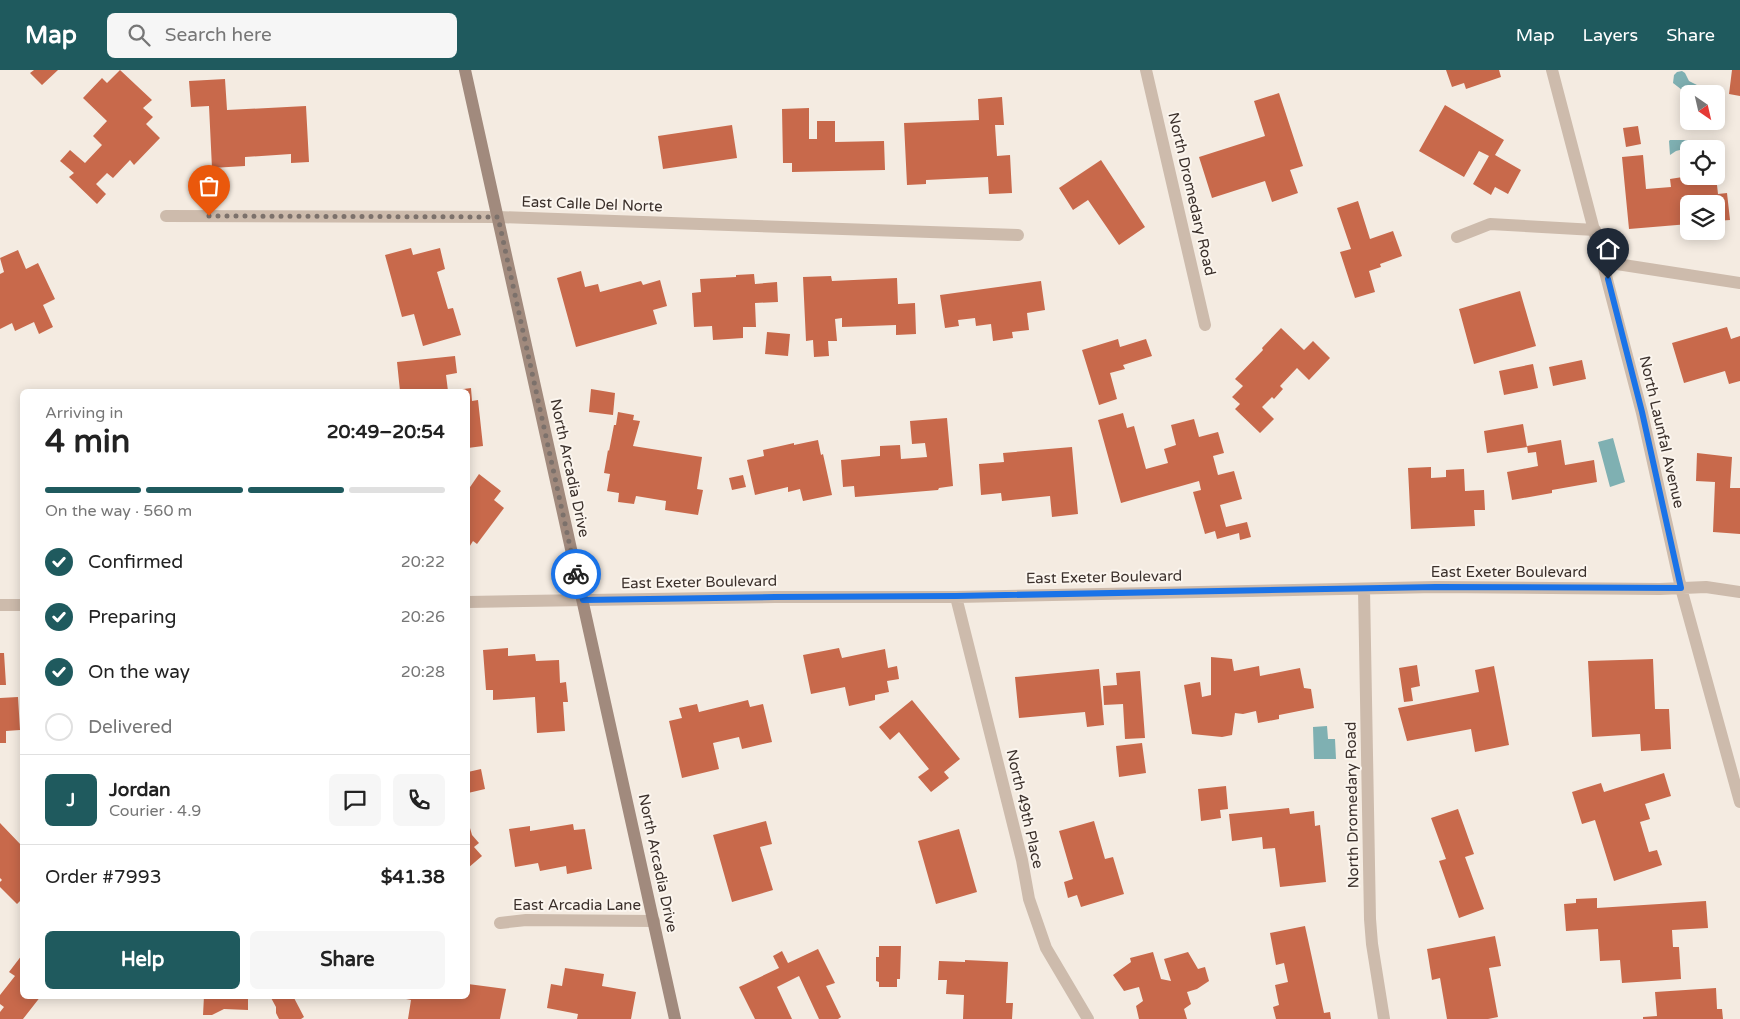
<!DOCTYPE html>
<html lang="en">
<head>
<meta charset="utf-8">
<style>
	body { margin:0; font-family:"Varela Round",sans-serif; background:#f6f6f6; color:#222; height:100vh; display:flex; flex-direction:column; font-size:19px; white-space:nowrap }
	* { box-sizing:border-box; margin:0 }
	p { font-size:16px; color:#767676 }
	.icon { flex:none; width:28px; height:28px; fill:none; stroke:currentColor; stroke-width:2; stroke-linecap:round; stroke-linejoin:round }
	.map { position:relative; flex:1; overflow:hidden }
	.panel { position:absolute; left:20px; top:319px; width:450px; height:610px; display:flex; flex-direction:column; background:#fff; border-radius:8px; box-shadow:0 2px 12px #0003 }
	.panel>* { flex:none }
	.needle { width:32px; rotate:146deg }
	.fabs { position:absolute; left:1680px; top:15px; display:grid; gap:10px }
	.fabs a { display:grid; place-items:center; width:45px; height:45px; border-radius:8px; background:#fff; box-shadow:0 2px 12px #0003; font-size:25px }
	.pin { position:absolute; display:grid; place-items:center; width:42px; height:42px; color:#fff; margin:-51px -21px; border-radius:50% 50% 50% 0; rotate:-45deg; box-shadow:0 0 5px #0007 }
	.pin .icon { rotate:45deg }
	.courier { position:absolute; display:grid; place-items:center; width:50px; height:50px; margin:-25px; border:4px solid #1a73e8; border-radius:50%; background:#fff; color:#222; box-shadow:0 1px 6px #0007 }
	.summary em { font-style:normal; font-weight:700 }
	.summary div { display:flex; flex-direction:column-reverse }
	.summary { display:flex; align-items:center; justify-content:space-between; height:85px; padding:0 25px }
	h1 { font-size:32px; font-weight:700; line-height:38px }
	.bar { display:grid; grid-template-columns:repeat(4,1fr); gap:8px 5px; align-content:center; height:60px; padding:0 25px }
	.bar i { height:6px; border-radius:4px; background:#e0e0e0 }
	.bar .active { background:#1f5a5e }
	.bar p { grid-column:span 4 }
	.line { display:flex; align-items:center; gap:12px; padding:0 25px; border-top:1px solid #e0e0e0 }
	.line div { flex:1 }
	.round { display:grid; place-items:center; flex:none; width:52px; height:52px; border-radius:8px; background:#f6f6f6 }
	ol { padding:0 25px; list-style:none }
	li { display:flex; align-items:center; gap:15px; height:55px }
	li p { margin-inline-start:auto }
	li .icon { padding:5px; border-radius:50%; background:#1f5a5e; color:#fff; stroke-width:4 }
	li:last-child { color:#767676 }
	li i { width:28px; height:28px; border:2px solid #e0e0e0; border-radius:50% }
	.primary-button { display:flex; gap:10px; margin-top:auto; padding:10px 25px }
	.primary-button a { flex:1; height:58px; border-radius:8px; background:#1f5a5e; color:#fff; font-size:20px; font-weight:700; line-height:58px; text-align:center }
	.primary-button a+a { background:#f6f6f6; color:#222 }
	header { display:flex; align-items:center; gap:30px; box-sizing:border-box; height:70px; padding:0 25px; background:#1f5a5e; color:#fff }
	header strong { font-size:24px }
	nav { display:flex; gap:28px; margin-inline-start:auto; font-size:18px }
	.search { width:350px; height:45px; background:#f6f6f6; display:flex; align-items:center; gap:12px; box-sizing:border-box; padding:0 18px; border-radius:8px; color:#767676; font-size:19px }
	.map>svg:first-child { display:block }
	.water { fill:#7fb0b2 }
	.building { fill:#c8694b }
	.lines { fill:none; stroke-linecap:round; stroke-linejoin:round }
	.street { stroke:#cdbbac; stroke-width:12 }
	.secondary { stroke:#a18a7d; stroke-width:12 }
	.done { stroke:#7c716b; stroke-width:5; stroke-dasharray:0 9 }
	.route { stroke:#1a73e8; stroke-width:6 }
	.labels { text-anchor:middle; stroke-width:4; stroke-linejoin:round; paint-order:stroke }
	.street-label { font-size:15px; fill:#3b302b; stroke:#fbf5ee }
</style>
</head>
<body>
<header>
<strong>Map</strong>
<div class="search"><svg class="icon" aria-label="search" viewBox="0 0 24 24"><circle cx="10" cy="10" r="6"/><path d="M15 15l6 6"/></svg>Search here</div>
<nav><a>Map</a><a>Layers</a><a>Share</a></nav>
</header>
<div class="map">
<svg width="1740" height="949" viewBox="0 0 1740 949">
	<rect width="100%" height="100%" fill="#f4ebe1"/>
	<!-- water -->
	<path class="water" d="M1682,1L1685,3L1689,11L1701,17L1698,24L1686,23L1673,13L1674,5L1677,2Z
		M1670,70H1690L1692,73V77L1676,81L1670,85L1669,71Z
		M1613,368L1625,412L1610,417L1598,372Z
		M1327,656L1328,669H1335L1336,689H1314L1313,657Z"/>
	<!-- building -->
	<path class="building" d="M34,0H58L42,15L30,3Z
		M120,0L152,30L143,38L153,47L146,54L160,68L134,95L130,90L113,108L107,103L96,114L106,124L97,134L69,107L74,103L60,91L70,80L85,93L102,75L93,66L107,51L83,28L102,8L107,13Z
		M1446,0H1499L1501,7L1466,19L1464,13L1452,17Z
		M1732,0H1740V26L1729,24Z
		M225,9L227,40L306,36L309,92L291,93V84L245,87V96L212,98L209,36L191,37L189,11Z
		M1279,23L1303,96L1290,100L1298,123L1272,132L1265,111L1212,128L1199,87L1265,66L1254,31Z
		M1002,27L1004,55H995L997,86L1010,85L1012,123L989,124L988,107L926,110V114L907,115L904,53L979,50L978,29Z
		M1445,35L1504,70L1495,85L1521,100L1508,124L1495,117L1491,125L1473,114L1489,86L1479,81L1464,107L1419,81Z
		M809,38V69H817V51H835V72L884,71L885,100L792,102V93H783L782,39Z
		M732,55L737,88L663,99L658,66Z
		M1638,56L1641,74L1626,77L1623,58Z
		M1643,85L1646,119L1671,117L1670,109L1689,106H1716L1718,124L1727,123L1730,150L1716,151V134H1689V154L1629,159L1622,87Z
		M1101,90L1145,157L1119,175L1088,130L1073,140L1059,118Z
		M1358,131L1370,169L1393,161L1402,186L1380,194L1381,197L1369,201L1375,222L1355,228L1340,182L1351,179L1337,138Z
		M411,178L413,185L440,178L445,199L437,202L448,239L453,238L461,265L423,276L414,244L402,247L385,185Z
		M18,180L26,199L38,193L55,229L43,235L53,257L39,264L34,252L15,261L12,253L0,259V204L4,202L0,188Z
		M581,201L585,217L598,214L600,222L641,211L643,215L660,210L667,236L653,240L657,254L576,277L557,208Z
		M754,204L755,214L777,212L778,232L755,233L756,257H743V268L713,270L712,256L694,257L692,223L701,222L700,209L736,207V205Z
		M831,206L832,211L897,208L898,234L915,233L916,264L896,265V255L842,257V248L835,249L837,271H828L829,286L814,287L813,270L806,271L803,207Z
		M1041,211L1045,240L1027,243L1029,260L1012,262L1013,268L993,271L991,254L976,256L975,248L958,250L959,256L945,258L940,225Z
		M1520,221L1536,276L1474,294L1459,239Z
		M1727,257L1731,269L1740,266V311L1729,314L1725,301L1684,313L1672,273Z
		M1281,258L1304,280L1313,271L1330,288L1309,310L1297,298L1280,316L1283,319L1274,329L1272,327L1262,337L1274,349L1260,363L1235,339L1240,334L1232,327L1243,316L1235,309L1263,280L1262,278Z
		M767,262L790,264L788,286L765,284Z
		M1118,269L1120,277L1146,269L1152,286L1123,295L1125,299L1110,303L1117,329L1099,335L1082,280Z
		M455,286L457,303L446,305L448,321H400L397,292Z
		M1582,290L1586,309L1553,316L1549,297Z
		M1533,294L1538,318L1504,325L1499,301Z
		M471,318L472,331L478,330L483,376L468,378V321H456V320Z
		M591,319L615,323L613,345L589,342Z
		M618,342L634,345L633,350L640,351L633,376L702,387L697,419L703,420L698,445L665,440L666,431L636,426L634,434L618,432L619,423L607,421L610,404L604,403L608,380L609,381L614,355H616Z
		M1123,343L1127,358L1134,356L1146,399L1168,393L1164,379L1176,375L1171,355L1194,349L1199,367L1218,362L1224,383L1213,386L1218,405L1234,401L1242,429L1220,435L1226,457L1247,452L1251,467L1240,470L1239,463L1217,469L1215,461L1205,464L1193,422L1201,420L1199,411L1121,433L1098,350Z
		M947,348L953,416L939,418L938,420L855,427L854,416L843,417L841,390L880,386V376L900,375L901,389L927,387L925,373L912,374L910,351Z
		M1523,354L1527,377L1487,383L1484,361Z
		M818,370L821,385L823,384L832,425L803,431L800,419L788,422V417L755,425L747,390L764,386L763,380L794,373V375Z
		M1561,370L1565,395L1594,390L1597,412L1552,420V423L1512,430L1507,402L1538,396L1536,382L1528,383L1527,376Z
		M1072,377L1078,444L1052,447L1050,426L1002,431L1001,423L981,425L979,394L1004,392L1003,383Z
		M1697,383L1732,387L1730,418H1740V464L1713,462L1715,412L1696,411Z
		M1431,397V408L1446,407V400L1464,399L1465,421L1484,420L1485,440H1474L1475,456L1411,459L1408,398Z
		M479,404L501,421L494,430L504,438L477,474L473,471L468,479V437L470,434L468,432V420Z
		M743,405L746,417L732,420L729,408Z
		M508,578V586L535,584L536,591L559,590L560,613L566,612L568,632H563L565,661L537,663L535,627L493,630V620H486L483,580Z
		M839,578L842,588L885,579L888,598L897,596L899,609L887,611L889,622L875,625V630L849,636L845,617L811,624L803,585Z
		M0,583H4L6,615H0Z
		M1211,587L1232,589L1234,601L1259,596L1260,606L1300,598L1304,618L1311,619L1314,638L1279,645V649L1258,653L1256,641L1243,644L1235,643L1232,665L1222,667L1192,664L1184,615L1200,612L1202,627L1211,625Z
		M1653,589L1655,639H1669L1671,679L1641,681L1640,664L1592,667L1588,591Z
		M1417,595L1420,616L1411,618L1413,631L1404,632L1399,598Z
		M1494,596L1509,675L1475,682L1471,659L1407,671L1398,638L1479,622L1475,600Z
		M1099,599L1104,655L1087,657L1085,642L1019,648L1015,607Z
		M1140,601L1145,668L1125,669L1123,634L1104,635L1103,616L1117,615L1116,603Z
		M18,627L20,660L6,661V673H0V628Z
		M748,630L750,637L763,634L772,672L742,679L739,667L713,673L719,699L682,708L669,651L682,648L679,638L697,634L699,642Z
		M912,630L960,689L944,702L949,708L931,722L918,707L929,699L899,662L890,670L879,657Z
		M1142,673L1146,703L1119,707L1116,676Z
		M481,699L485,719L468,723V702Z
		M1664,703L1671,726L1645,734L1650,749L1640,752L1649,782L1657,780L1662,795L1614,811L1595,750L1582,754L1572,722L1601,713L1604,722Z
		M1226,716L1228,739L1220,740L1221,748L1201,751L1198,719Z
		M1289,738L1290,744L1314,741L1315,756L1320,755L1326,812L1280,817L1275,778L1263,779L1262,767L1232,771L1229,744Z
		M1458,739L1474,784L1465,787L1484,839L1459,848L1439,791L1446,789L1431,748Z
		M468,751L472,765L479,773L474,777L482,786L468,798Z
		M766,751L772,774L760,777L773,820L732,832L713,765Z
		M1094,751L1105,789L1113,787L1124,824L1081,837L1077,825L1068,828L1064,812L1073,809L1059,761Z
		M0,753L22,776V809L20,811L22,813V829L17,834L0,817V812L2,810L0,808Z
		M573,754L574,760L585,759L592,799L567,804L566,796L540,801L538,793L515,797L509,759L530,756V761Z
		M959,759L977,822L936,834L918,771Z
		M1597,828V838L1706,831L1708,858L1672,860L1673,877H1679L1681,909L1622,913L1620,890L1600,891L1598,859L1566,861L1564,834L1576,833V829Z
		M1305,856L1324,943L1330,942L1331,949H1276L1273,937L1279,935L1275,915L1288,912L1284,893L1276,895L1270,863Z
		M1495,866L1501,896L1489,898L1498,947L1488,949H1447L1440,908L1432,910L1427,879Z
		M879,876H901L900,909H897V917H879V912L876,911V887H879Z
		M818,879L835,913L826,916L841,947L838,949H819L799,906L777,917L792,949H755L739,917L779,898L773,886L782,881L788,893Z
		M1153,882L1161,909L1171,911L1164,889L1188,882L1198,899L1205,897L1209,911L1197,919L1187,922L1191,934L1184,939L1187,949H1139L1136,936L1143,931L1139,917L1124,921L1113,905L1131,892L1130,888Z
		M22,885V926H41L23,949H0V942L4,937L0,934V925L15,906L9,902Z
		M965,890L1008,892L1006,933H1013L1012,949H963L964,925L946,924L947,910H938L939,891L965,892Z
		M565,898L604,904L602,916L636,922L631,949H577L578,944L547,938L551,914L562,916Z
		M468,914L506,919L500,949H408L411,930L401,928L402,926H468Z
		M1716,918L1717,939H1722L1723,949H1643V947L1657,946L1655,922Z
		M204,926H248V940L224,939L212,945H203Z
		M270,926H293L304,947L301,949H279L276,943V937Z"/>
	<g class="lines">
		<!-- street -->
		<path class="street" d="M1146,0L1205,255
			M1552,0L1642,343L1681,518L1740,732
			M166,146L498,147L1018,165
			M1457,167L1490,154L1595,160
			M1604,192L1740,213
			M1364,519L1370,849L1372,874L1384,949
			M956,527L1022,790L1029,829L1046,878L1088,949
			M468,532L775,527H956L1436,517L1660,519L1706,517L1740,522
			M0,535H22
			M500,853L526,850L654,851"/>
		<!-- secondary -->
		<path class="secondary" d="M465,0L675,949"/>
	</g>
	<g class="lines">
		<!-- done -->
		<path class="done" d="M209,146L498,147L576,504"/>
		<!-- route -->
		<path class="route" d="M576,504L583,530L775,527L956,526L1436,517L1681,518L1642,342L1608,209"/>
	</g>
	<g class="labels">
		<!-- street labels -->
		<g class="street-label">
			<text transform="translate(1192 124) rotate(77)" y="5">North Dromedary Road</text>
			<text transform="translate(592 134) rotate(2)" y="5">East Calle Del Norte</text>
			<text transform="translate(1662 362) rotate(77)" y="5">North Launfal Avenue</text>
			<text transform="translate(570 398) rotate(78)" y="5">North Arcadia Drive</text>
			<text x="1509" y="507">East Exeter Boulevard</text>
			<text transform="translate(1104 507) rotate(-1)" y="5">East Exeter Boulevard</text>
			<text transform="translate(699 512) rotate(-1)" y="5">East Exeter Boulevard</text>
			<text transform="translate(1352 735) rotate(-91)" y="5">North Dromedary Road</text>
			<text transform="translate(1025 739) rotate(77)" y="5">North 49th Place</text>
			<text transform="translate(658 793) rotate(78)" y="5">North Arcadia Drive</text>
			<text x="577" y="840">East Arcadia Lane</text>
		</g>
	</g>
</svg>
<div class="fabs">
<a><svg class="needle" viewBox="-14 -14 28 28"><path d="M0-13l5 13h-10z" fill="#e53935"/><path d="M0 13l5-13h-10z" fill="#767676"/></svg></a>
<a><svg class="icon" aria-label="locate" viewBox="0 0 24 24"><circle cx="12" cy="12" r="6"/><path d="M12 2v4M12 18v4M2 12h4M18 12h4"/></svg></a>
<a><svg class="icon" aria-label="layers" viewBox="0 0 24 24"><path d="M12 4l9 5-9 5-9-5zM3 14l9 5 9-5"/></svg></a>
</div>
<div class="pin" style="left:209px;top:146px;background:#ea580c"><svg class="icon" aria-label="bag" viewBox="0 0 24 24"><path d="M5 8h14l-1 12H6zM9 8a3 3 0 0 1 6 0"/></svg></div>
<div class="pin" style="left:1608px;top:209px;background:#1f2937"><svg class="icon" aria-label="home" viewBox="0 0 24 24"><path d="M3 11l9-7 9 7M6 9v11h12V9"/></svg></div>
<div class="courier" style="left:576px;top:504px"><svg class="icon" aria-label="bike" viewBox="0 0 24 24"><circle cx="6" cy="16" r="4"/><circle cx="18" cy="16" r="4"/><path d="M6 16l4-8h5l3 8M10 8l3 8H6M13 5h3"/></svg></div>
<section class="panel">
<div class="summary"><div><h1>4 min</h1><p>Arriving in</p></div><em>20:49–20:54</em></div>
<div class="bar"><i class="active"></i><i class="active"></i><i class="active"></i><i></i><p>On the way · 560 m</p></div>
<ol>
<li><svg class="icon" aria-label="check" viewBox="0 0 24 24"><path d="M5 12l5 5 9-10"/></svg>Confirmed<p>20:22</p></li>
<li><svg class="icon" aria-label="check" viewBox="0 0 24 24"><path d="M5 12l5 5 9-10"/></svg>Preparing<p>20:26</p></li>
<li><svg class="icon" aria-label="check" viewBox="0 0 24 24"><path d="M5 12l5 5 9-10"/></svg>On the way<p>20:28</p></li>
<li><i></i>Delivered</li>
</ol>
<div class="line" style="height:90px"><b class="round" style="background:#1f5a5e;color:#fff">J</b><div><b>Jordan</b><p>Courier · 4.9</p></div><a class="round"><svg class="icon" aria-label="chat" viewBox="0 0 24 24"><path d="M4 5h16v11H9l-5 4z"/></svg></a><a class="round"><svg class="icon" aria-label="phone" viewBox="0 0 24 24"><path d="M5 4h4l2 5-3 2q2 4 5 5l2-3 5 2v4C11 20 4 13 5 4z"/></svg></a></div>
<div class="line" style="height:65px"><div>Order #7993</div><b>$41.38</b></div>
<div class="primary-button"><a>Help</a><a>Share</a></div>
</section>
</div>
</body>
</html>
